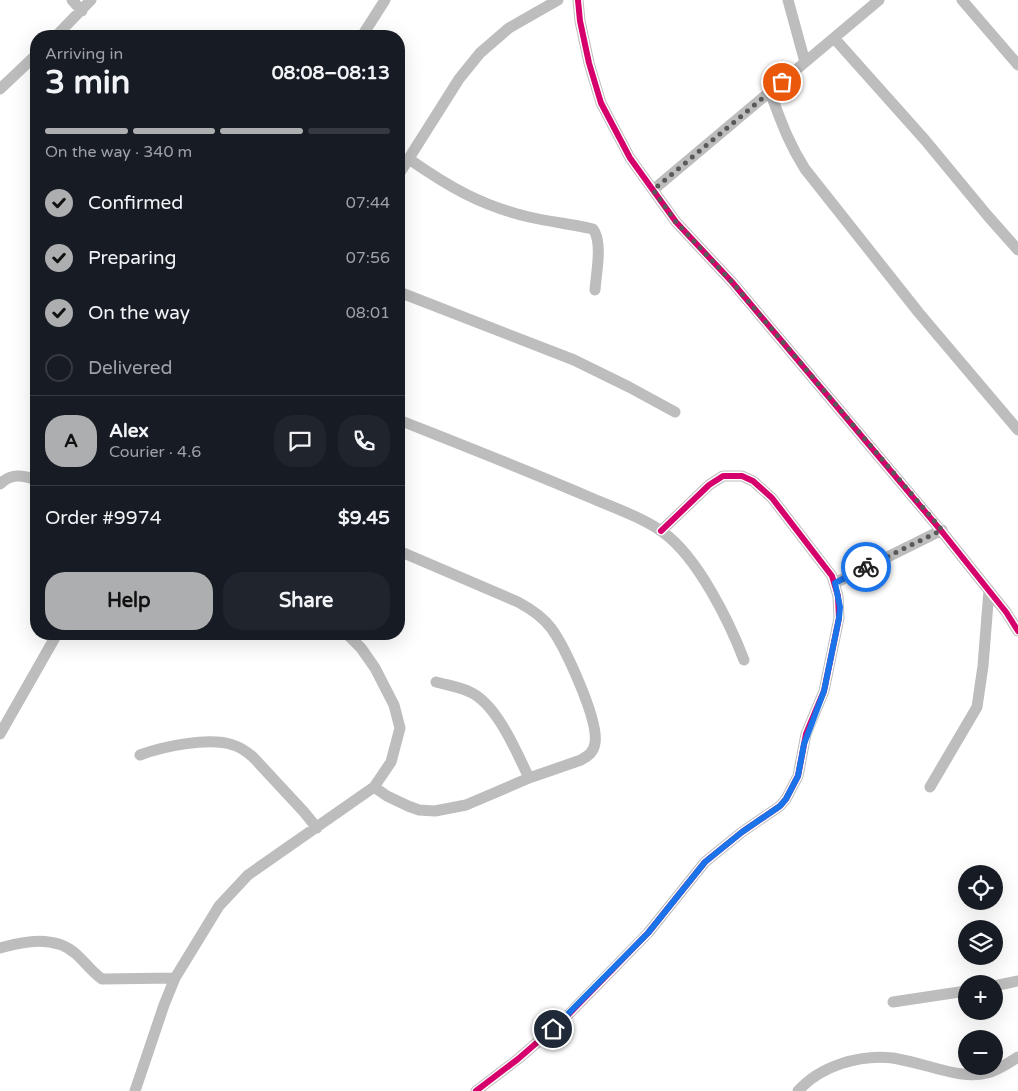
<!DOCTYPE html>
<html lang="en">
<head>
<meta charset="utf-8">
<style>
	body { margin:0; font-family:"Varela Round",sans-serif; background:#20242c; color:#f1f3f6; height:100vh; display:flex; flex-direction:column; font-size:19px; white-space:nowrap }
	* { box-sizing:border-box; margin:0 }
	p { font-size:16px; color:#9ea1a6 }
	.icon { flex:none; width:28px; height:28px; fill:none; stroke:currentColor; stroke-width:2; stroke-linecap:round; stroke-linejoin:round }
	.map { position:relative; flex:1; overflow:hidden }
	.sheet { position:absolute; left:30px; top:30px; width:375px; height:610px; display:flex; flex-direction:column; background:#171b24; border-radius:20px; box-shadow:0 5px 20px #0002 }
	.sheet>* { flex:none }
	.tools { position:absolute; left:958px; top:865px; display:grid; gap:10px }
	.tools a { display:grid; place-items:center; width:45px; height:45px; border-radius:50%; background:#171b24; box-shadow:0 5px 20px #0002; font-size:25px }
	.pin { position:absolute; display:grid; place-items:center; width:42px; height:42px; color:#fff; margin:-21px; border:2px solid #fff; border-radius:50%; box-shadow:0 1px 5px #0007 }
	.courier { position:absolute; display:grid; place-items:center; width:50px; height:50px; margin:-25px; border:4px solid #1a73e8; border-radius:50%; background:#fff; color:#222; box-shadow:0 1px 6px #0007 }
	.headline em { font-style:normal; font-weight:800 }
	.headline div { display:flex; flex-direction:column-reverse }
	.headline { display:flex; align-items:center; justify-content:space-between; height:85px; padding:0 15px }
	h1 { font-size:32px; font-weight:800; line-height:38px }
	.bar { display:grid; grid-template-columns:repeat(4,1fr); gap:8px 5px; align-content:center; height:60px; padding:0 15px }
	.bar i { height:6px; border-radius:4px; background:#363941 }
	.bar .selected { background:#adaeaf }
	.bar p { grid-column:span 4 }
	.line { display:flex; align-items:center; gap:12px; padding:0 15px; border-top:1px solid #363941 }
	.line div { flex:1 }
	.round { display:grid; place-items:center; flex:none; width:52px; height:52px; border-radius:20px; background:#20242c }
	ol { padding:0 15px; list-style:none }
	li { display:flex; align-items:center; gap:15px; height:55px }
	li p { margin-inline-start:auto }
	li .icon { padding:5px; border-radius:50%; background:#adaeaf; color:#111; stroke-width:4 }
	li:last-child { color:#9ea1a6 }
	li i { width:28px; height:28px; border:2px solid #363941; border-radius:50% }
	.primary-button { display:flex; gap:10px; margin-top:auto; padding:10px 15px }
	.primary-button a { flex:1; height:58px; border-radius:20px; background:#adaeaf; color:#111; font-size:20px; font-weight:800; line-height:58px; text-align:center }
	.primary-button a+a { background:#20242c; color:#f1f3f6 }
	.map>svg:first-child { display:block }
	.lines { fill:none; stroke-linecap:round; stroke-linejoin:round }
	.minor { stroke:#bdbdbd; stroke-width:11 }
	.cycleway-casing { stroke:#fff; stroke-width:9 }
	.cycleway { stroke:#d6006c; stroke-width:6 }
	.done { stroke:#595959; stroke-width:5; stroke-dasharray:0 9 }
	.route { stroke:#1a73e8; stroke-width:6 }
</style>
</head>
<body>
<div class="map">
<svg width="1018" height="1091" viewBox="0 0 1018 1091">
	<rect width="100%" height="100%" fill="#fff"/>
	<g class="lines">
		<!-- minor -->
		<path class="minor" d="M72,0L82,11
			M578,0L580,21L589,63L601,103L630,158L676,222L732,282L943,533L1006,612L1018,631
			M788,0L805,62
			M962,0L1018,65
			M56,36L91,0
			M362,36L385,0
			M834,38L925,140L987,215L1018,250
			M0,89L36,55
			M770,92C781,121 788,142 805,169L919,313L1018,430
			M409,159C449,187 482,206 529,217C550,222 572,224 593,229C603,242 596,274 595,290
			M399,174L459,79L480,53L509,28L558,0
			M653,190L879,0
			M399,292L574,360L629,387L675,412
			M399,420C462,445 526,470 589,497C612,507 644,518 664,533C698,558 729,621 744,660
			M0,484C11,473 23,475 36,480
			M835,583L942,530
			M436,682C447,685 460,687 470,692C497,704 517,753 529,778
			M0,734L57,634
			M140,755C164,746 209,737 233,745C241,747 247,752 253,757L304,812L317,828
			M374,787L387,796L408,806L419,810L435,811L466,805L529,778L581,760C588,756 594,752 595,743C599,720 565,647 551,628C542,616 531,609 518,602L399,551
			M930,787L977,707L983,666L989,590
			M0,948C24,941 55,935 76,954C85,962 92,972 102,979L175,978
			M994,986L1018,981
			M893,1002L966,991
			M135,1091L164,1005L175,978L219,906L248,875L374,787L391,762L400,728L394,705L375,668L361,648L347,634
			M476,1091L518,1059L564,1019L648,933L705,862L742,832L780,806L786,799L798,776L806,734L824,691L839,618L838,596L832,576L772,498L753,481L742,476H723L709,485L661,531
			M798,1091C820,1066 860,1054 893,1058C904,1060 916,1063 927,1066C946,1071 968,1078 987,1073C999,1070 1008,1063 1018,1057"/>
		<defs>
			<path id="cycleway" d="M578,0L580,21L589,63L601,103L630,158L676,222L732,282L943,533L1006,612L1018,631
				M476,1091L518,1059L564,1019L648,933L705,862L742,832L780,806L786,799L798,776L806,734L824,691L839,618L838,596L832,576L772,498L753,481L742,476H723L709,485L661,531"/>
		</defs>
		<!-- cycleway casing -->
		<use href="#cycleway" class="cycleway-casing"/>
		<!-- cycleway -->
		<use href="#cycleway" class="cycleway"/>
	</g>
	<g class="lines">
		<!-- done -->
		<path class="done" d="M782,82L653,190L676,222L732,282L942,530L866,567"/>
		<!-- route -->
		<path class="route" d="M553,1029L648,933L705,862L742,832L780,806L786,799L798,776L804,744L824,691L839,618L840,607L835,583L866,567"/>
	</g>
</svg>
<div class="tools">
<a><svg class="icon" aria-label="locate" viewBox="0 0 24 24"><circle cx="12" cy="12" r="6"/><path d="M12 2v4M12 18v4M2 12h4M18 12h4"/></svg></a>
<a><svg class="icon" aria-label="layers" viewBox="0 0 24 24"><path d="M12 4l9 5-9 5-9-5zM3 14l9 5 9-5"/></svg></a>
<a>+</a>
<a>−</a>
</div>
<div class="pin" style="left:782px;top:82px;background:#ea580c"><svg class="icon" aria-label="bag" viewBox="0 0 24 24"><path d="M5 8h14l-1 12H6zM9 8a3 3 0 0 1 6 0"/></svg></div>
<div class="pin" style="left:553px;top:1029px;background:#1f2937"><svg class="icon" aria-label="home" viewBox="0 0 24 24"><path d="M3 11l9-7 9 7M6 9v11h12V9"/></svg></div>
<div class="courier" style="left:866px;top:567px"><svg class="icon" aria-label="bike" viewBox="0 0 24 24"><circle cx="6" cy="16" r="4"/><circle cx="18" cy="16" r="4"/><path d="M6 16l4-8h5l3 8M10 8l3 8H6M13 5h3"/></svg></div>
<section class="sheet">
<div class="headline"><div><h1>3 min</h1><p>Arriving in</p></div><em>08:08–08:13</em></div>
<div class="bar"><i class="selected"></i><i class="selected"></i><i class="selected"></i><i></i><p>On the way · 340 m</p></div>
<ol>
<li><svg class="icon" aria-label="check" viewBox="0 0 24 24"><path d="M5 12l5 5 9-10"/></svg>Confirmed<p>07:44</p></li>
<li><svg class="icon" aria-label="check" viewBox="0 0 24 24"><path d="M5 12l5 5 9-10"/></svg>Preparing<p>07:56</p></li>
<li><svg class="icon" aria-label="check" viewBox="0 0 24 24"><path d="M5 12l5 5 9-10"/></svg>On the way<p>08:01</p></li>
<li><i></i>Delivered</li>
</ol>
<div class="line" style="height:90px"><b class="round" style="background:#adaeaf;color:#111">A</b><div><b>Alex</b><p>Courier · 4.6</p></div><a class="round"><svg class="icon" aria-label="chat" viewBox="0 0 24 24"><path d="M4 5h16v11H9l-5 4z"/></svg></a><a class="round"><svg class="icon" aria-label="phone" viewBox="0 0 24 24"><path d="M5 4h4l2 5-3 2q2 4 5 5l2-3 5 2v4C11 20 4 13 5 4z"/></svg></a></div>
<div class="line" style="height:65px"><div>Order #9974</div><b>$9.45</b></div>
<div class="primary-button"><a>Help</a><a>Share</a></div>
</section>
</div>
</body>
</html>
